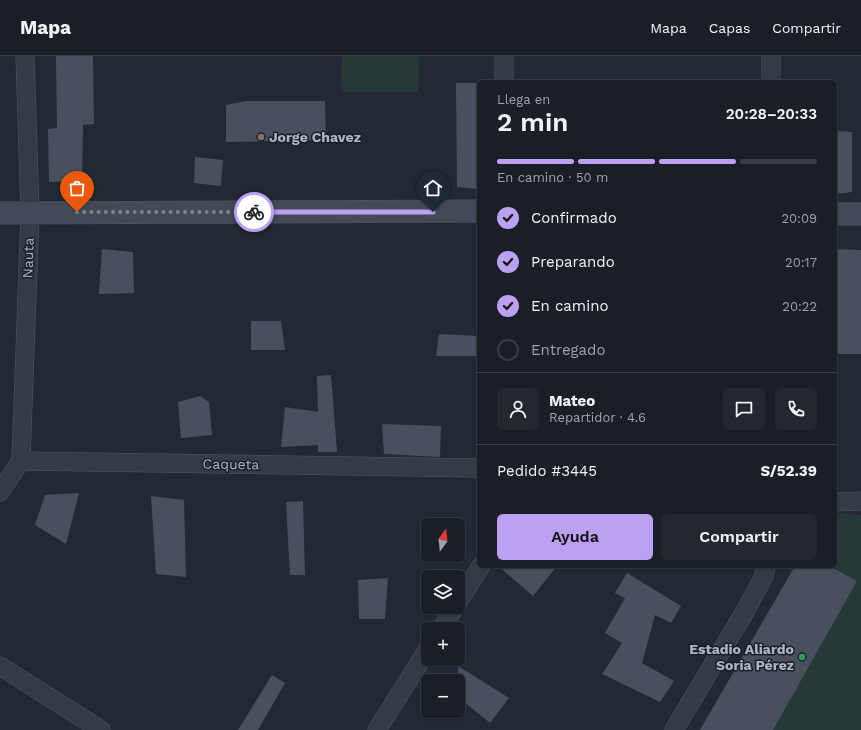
<!DOCTYPE html>
<html lang="es">
<head>
<meta charset="utf-8">
<style>
	body { margin:0; font-family:"Work Sans",sans-serif; background:#23272f; color:#f1f3f6; height:100vh; display:flex; flex-direction:column; font-size:15px; white-space:nowrap }
	* { box-sizing:border-box; margin:0 }
	p { font-size:13px; color:#9fa2a7 }
	.icon { flex:none; width:22px; height:22px; fill:none; stroke:currentColor; stroke-width:2; stroke-linecap:round; stroke-linejoin:round }
	.map { position:relative; flex:1; overflow:hidden }
	.side { position:absolute; left:477px; top:24px; width:360px; height:488px; display:flex; flex-direction:column; background:#1a1f27; border-radius:6px; box-shadow:0 1px 3px #0004,0 0 0 1px #383d44 }
	.side>* { flex:none }
	.needle { width:26px; rotate:15deg }
	.fabs { position:absolute; left:421px; top:462px; display:grid; gap:8px }
	.fabs a { display:grid; place-items:center; width:44px; height:44px; border-radius:6px; background:#1a1f27; box-shadow:0 1px 3px #0004,0 0 0 1px #383d44; font-size:20px }
	.pin { position:absolute; display:grid; place-items:center; width:34px; height:34px; color:#fff; margin:-41px -17px; border-radius:50% 50% 50% 0; rotate:-45deg; box-shadow:0 0 4px #0007 }
	.pin .icon { rotate:45deg }
	.courier { position:absolute; display:grid; place-items:center; width:40px; height:40px; margin:-20px; border:3px solid #bca0f2; border-radius:50%; background:#fff; color:#222; box-shadow:0 1px 5px #0007 }
	.overview em { font-style:normal; font-weight:600 }
	.overview div { display:flex; flex-direction:column-reverse }
	.overview { display:flex; align-items:center; justify-content:space-between; height:68px; padding:0 20px }
	h1 { font-size:26px; font-weight:600; line-height:30px }
	.bar { display:grid; grid-template-columns:repeat(4,1fr); gap:6px 4px; align-content:center; height:48px; padding:0 20px }
	.bar i { height:5px; border-radius:3px; background:#383d44 }
	.bar .active { background:#bca0f2 }
	.bar p { grid-column:span 4 }
	.line { display:flex; align-items:center; gap:10px; padding:0 20px; border-top:1px solid #383d44 }
	.line div { flex:1 }
	.round { display:grid; place-items:center; flex:none; width:42px; height:42px; border-radius:6px; background:#23272f }
	ol { padding:0 20px; list-style:none }
	li { display:flex; align-items:center; gap:12px; height:44px }
	li p { margin-inline-start:auto }
	li .icon { padding:4px; border-radius:50%; background:#bca0f2; color:#111; stroke-width:4 }
	li:last-child { color:#9fa2a7 }
	li i { width:22px; height:22px; border:2px solid #383d44; border-radius:50% }
	.cta { display:flex; gap:8px; margin-top:auto; padding:8px 20px }
	.cta a { flex:1; height:46px; border-radius:6px; background:#bca0f2; color:#111; font-size:16px; font-weight:600; line-height:46px; text-align:center }
	.cta a+a { background:#23272f; color:#f1f3f6 }
	header { display:flex; align-items:center; gap:24px; box-sizing:border-box; height:56px; padding:0 20px; background:#1a1f27; border-bottom:1px solid #383d44 }
	header strong { font-size:19px }
	nav { display:flex; gap:22px; margin-inline-start:auto; font-size:14px }
	.map>svg:first-child { display:block }
	.green { fill:#273839 }
	.building { fill:#48505d }
	.lines { fill:none; stroke-linecap:round; stroke-linejoin:round }
	.street-casing { stroke:#525862; stroke-width:19 }
	.secondary-casing { stroke:#525862; stroke-width:23 }
	.street { stroke:#353b45; stroke-width:18 }
	.secondary { stroke:#434a57; stroke-width:22 }
	.done { stroke:#7e8490; stroke-width:4; stroke-dasharray:0 7.2 }
	.route { stroke:#bca0f2; stroke-width:5 }
	.education-dot { fill:#8d6e63; stroke:#1a2029; stroke-width:1.5 }
	.leisure-dot { fill:#2e9e5b; stroke:#1a2029; stroke-width:1.5 }
	.labels { text-anchor:middle; stroke-width:3; stroke-linejoin:round; paint-order:stroke }
	.poi-label { font-size:14px; font-weight:bold; fill:#afb5c1; stroke:#1a2029; text-anchor:start }
	.street-label { font-size:14px; fill:#afb5c1; stroke:#1a2029 }
</style>
</head>
<body>
<header>
<strong>Mapa</strong>
<nav><a>Mapa</a><a>Capas</a><a>Compartir</a></nav>
</header>
<div class="map">
<svg width="861" height="674" viewBox="0 0 861 674">
	<rect width="100%" height="100%" fill="#222934"/>
	<!-- green -->
	<path class="green" d="M342,0H419L418,36H341Z
		M835,457L861,459V674H700L795,510H835Z"/>
	<!-- building -->
	<path class="building" d="M56,0H93L94,68L83,69L82,125L49,126L48,73L57,72Z
		M456,27H479V133L457,131Z
		M246,45H325L326,84L226,86V49Z
		M835,75L852,76V136L835,138Z
		M195,101L223,104L221,130L194,127Z
		M102,193L133,196L134,237L99,238Z
		M835,193L861,194V298H835Z
		M251,265H281L285,294H251Z
		M439,278L479,280V300H436Z
		M331,319L337,396H318V389L281,391L285,351L318,356L317,320Z
		M200,340L209,346L212,379L181,382L178,346Z
		M382,368L441,370L440,401L384,398Z
		M79,437L66,488L35,469L45,439Z
		M151,440L184,444L186,521L156,518Z
		M303,445L305,519H290L286,446Z
		M498,510H557L533,540Z
		M795,510H829L857,525L773,674H700Z
		M627,517L681,550L671,567L655,559L642,607L674,625L660,646L602,618L622,587L605,577L625,542L615,537Z
		M388,522L385,563H359L358,524Z
		M458,610L509,642L490,667L458,641Z
		M272,619L285,627L258,674H238Z"/>
	<g class="lines">
		<defs>
			<path id="street" d="M504,0V26
				M771,26V0
				M21,405L30,157L25,0
				M0,436L21,405L479,412
				M835,446L861,445
				M458,546L481,510
				M441,573L455,551
				M0,610L101,674
				M377,674L428,593
				M674,674L747,552L764,520L766,510"/>
			<path id="secondary" d="M0,157L479,155
				M835,158H861"/>
		</defs>
		<!-- street casing -->
		<use href="#street" class="street-casing"/>
		<!-- secondary casing -->
		<use href="#secondary" class="secondary-casing"/>
		<!-- street -->
		<use href="#street" class="street"/>
		<!-- secondary -->
		<use href="#secondary" class="secondary"/>
	</g>
	<g class="lines">
		<!-- done -->
		<path class="done" d="M77,156H254"/>
		<!-- route -->
		<path class="route" d="M254,156H433"/>
	</g>
	<!-- markers -->
	<circle class="education-dot" cx="261" cy="81" r="4"/>
	<circle class="leisure-dot" cx="802" cy="601" r="4"/>
	<g class="labels">
		<!-- poi labels -->
		<g class="poi-label">
			<text x="269" y="86">Jorge Chavez</text>
			<text x="794" y="598" text-anchor="end">Estadio Aliardo<tspan x="794" dy="16">Soria Pérez</tspan></text>
		</g>
		<!-- street labels -->
		<g class="street-label">
			<text transform="translate(28 202) rotate(-88)" y="5">Nauta</text>
			<text transform="translate(231 408) rotate(1)" y="5">Caqueta</text>
		</g>
	</g>
</svg>
<div class="fabs">
<a><svg class="needle" viewBox="-14 -14 28 28"><path d="M0-13l5 13h-10z" fill="#e53935"/><path d="M0 13l5-13h-10z" fill="#9fa2a7"/></svg></a>
<a><svg class="icon" aria-label="layers" viewBox="0 0 24 24"><path d="M12 4l9 5-9 5-9-5zM3 14l9 5 9-5"/></svg></a>
<a>+</a>
<a>−</a>
</div>
<div class="pin" style="left:77px;top:156px;background:#ea580c"><svg class="icon" aria-label="bag" viewBox="0 0 24 24"><path d="M5 8h14l-1 12H6zM9 8a3 3 0 0 1 6 0"/></svg></div>
<div class="pin" style="left:433px;top:156px;background:#1f2937"><svg class="icon" aria-label="home" viewBox="0 0 24 24"><path d="M3 11l9-7 9 7M6 9v11h12V9"/></svg></div>
<div class="courier" style="left:254px;top:156px"><svg class="icon" aria-label="bike" viewBox="0 0 24 24"><circle cx="6" cy="16" r="4"/><circle cx="18" cy="16" r="4"/><path d="M6 16l4-8h5l3 8M10 8l3 8H6M13 5h3"/></svg></div>
<section class="side">
<div class="overview"><div><h1>2 min</h1><p>Llega en</p></div><em>20:28–20:33</em></div>
<div class="bar"><i class="active"></i><i class="active"></i><i class="active"></i><i></i><p>En camino · 50 m</p></div>
<ol>
<li><svg class="icon" aria-label="check" viewBox="0 0 24 24"><path d="M5 12l5 5 9-10"/></svg>Confirmado<p>20:09</p></li>
<li><svg class="icon" aria-label="check" viewBox="0 0 24 24"><path d="M5 12l5 5 9-10"/></svg>Preparando<p>20:17</p></li>
<li><svg class="icon" aria-label="check" viewBox="0 0 24 24"><path d="M5 12l5 5 9-10"/></svg>En camino<p>20:22</p></li>
<li><i></i>Entregado</li>
</ol>
<div class="line" style="height:72px"><a class="round"><svg class="icon" aria-label="person" viewBox="0 0 24 24"><circle cx="12" cy="8" r="4"/><path d="M4 21q1-7 8-7t8 7"/></svg></a><div><b>Mateo</b><p>Repartidor · 4.6</p></div><a class="round"><svg class="icon" aria-label="chat" viewBox="0 0 24 24"><path d="M4 5h16v11H9l-5 4z"/></svg></a><a class="round"><svg class="icon" aria-label="phone" viewBox="0 0 24 24"><path d="M5 4h4l2 5-3 2q2 4 5 5l2-3 5 2v4C11 20 4 13 5 4z"/></svg></a></div>
<div class="line" style="height:52px"><div>Pedido #3445</div><b>S/52.39</b></div>
<div class="cta"><a>Ayuda</a><a>Compartir</a></div>
</section>
</div>
</body>
</html>
